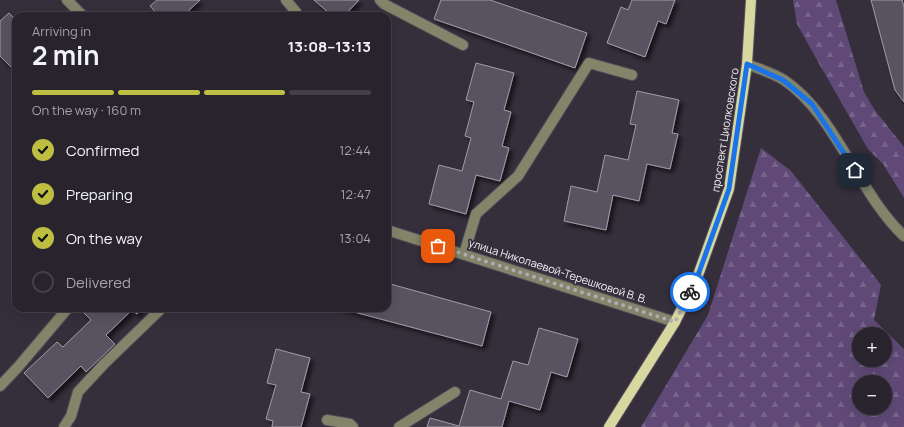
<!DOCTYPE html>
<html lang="en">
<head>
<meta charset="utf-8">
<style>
	body { margin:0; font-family:Manrope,sans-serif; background:#302b34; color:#f1f3f6; height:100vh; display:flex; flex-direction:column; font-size:15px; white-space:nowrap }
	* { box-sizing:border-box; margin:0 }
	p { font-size:13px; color:#a5a4a9 }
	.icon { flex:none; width:22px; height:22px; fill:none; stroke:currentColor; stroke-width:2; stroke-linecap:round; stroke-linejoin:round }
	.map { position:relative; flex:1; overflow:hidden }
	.sheet { position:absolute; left:12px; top:12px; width:379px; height:300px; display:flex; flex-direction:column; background:#28232c; border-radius:12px; box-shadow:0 4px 16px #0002,0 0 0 1px #444048 }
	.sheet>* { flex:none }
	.controls { position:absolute; left:852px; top:327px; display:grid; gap:8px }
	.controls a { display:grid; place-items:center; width:40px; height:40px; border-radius:50%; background:#28232c; box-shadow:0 4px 16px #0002,0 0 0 1px #444048; font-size:20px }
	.pin { position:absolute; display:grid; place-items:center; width:34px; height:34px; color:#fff; margin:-17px; border-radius:8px; box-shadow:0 2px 6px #0006 }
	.courier { position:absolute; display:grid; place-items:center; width:40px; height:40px; margin:-20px; border:3px solid #1a73e8; border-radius:50%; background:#fff; color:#222; box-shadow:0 1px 5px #0007 }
	.overview em { font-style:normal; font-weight:700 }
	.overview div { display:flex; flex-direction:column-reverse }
	.overview { display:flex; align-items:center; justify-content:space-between; height:68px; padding:0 20px }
	h1 { font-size:26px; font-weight:700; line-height:30px }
	.bar { display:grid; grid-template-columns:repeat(4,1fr); gap:6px 4px; align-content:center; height:48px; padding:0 20px }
	.bar i { height:5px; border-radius:3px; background:#444048 }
	.bar .on { background:#bebf42 }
	.bar p { grid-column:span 4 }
	ol { padding:0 20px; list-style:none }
	li { display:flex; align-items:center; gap:12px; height:44px }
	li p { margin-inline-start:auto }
	li .icon { padding:4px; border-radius:50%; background:#bebf42; color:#111; stroke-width:4 }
	li:last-child { color:#a5a4a9 }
	li i { width:22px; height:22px; border:2px solid #444048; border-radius:50% }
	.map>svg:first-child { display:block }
	.forest { fill:url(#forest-firs); fill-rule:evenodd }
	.building { fill:#595360; stroke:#a19aa9; filter:url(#shadow) }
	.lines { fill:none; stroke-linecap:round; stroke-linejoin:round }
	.minor-casing { stroke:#534e59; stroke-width:12 }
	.major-casing { stroke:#534e59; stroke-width:12 }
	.minor { stroke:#83856a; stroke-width:10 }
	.major { stroke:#d6d8a0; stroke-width:10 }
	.done { stroke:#b0abb5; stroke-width:4; stroke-dasharray:0 7.2 }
	.route { stroke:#1a73e8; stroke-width:5 }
	.labels { text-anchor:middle; stroke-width:3.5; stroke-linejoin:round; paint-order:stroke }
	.street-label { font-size:11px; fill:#f2eef6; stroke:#352f3b }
</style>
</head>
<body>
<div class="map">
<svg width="904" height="427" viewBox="0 0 904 427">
	<defs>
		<pattern id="forest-firs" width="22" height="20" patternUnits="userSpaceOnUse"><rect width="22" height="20" fill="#604977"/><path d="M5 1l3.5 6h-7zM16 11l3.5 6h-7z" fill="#77648b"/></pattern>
		<filter id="shadow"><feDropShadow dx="3.5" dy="3.5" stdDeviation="2" flood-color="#0009"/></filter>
	</defs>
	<rect width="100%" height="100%" fill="#352f3b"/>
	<!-- forest -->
	<path class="forest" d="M793,0H836L864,92L874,109L904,147V198L883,164L868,149L817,60L797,24Z
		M761,148L791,171L881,285L874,320L904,349V427H641L708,315ZM859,334H885V360H859ZM859,382H885V408H859Z"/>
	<!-- building -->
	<path class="building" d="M157,0H200L183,16H159L150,6Z
		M314,0H359L344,16H326L329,13Z
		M441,0H490L587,33L575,68L434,19Z
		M632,0H675L666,24L658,21L645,57L607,43L621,7L628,10Z
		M871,0H902L904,7V102L895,90Z
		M9,13L16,20V72L0,56V21Z
		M476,63L514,73L504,110L511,112L502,146L509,148L500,181L476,175L466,214L429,204L439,165L462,171L471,138L465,136L474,102L466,100Z
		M637,91L679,100L672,133L678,134L670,169L647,164L639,201L613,195L606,230L564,221L571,186L597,192L605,155L628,160L636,125L630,124Z
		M387,283L491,312L482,346L339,308H387Z
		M87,308H143L137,314L132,310L106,335L115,344L86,372L81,366L48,398L24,373L57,342L63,347L91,320L83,312Z
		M539,328L578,339L567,377L551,372L540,410L509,401L502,427H427L430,418L459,426L470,390L501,399L513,361L528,365Z
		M276,349L310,358L301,392L310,394L301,427H272L273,421L266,419L276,385L267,383Z"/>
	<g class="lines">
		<defs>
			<path id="minor" d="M67,0L83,16
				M286,0L296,12L293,16
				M380,0L384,4L463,45
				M747,64C759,69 773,73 784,80C836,115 858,193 904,236
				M387,230L675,322
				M464,254L476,214L518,176L589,63L632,75
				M0,386L18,367L68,308
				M327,420L350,424L353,427
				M64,427L71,416L78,392L104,364L162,308
				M399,427L455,392"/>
			<path id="major" d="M609,427L675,322L697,278L729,189L747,64L751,0"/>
		</defs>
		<!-- minor casing -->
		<use href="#minor" class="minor-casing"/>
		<!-- major casing -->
		<use href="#major" class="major-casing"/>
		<!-- minor -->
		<use href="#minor" class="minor"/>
		<!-- major -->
		<use href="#major" class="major"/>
	</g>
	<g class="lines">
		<!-- done -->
		<path class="done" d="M438,246L675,322L690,292"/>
		<!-- route -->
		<path class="route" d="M690,292L697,278L729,189L747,64L783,80L812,104L855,170"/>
	</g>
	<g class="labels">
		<!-- street labels -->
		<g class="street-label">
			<text transform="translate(725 130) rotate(-81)" y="4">проспект Циолковского</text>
			<text transform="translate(558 271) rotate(18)" y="4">улица Николаевой-Терешковой В. В.</text>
		</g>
	</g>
</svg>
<div class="controls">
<a>+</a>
<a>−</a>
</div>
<div class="pin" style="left:438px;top:246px;background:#ea580c"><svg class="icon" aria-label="bag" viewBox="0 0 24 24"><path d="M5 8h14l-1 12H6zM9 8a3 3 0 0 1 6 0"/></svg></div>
<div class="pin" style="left:855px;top:170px;background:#1f2937"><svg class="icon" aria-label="home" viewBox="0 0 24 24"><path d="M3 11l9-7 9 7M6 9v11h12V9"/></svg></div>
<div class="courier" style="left:690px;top:292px"><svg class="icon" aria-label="bike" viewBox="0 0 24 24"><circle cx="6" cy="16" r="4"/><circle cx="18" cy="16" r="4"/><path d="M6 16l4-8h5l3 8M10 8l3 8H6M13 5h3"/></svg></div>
<section class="sheet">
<div class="overview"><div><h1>2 min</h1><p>Arriving in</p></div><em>13:08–13:13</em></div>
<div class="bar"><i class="on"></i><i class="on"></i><i class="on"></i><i></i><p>On the way · 160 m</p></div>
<ol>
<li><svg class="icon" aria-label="check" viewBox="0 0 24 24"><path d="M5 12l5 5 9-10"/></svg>Confirmed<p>12:44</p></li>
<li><svg class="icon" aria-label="check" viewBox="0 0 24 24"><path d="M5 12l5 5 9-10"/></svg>Preparing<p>12:47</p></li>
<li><svg class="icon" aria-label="check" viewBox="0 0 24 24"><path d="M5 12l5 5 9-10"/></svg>On the way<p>13:04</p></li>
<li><i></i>Delivered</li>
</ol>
</section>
</div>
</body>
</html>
